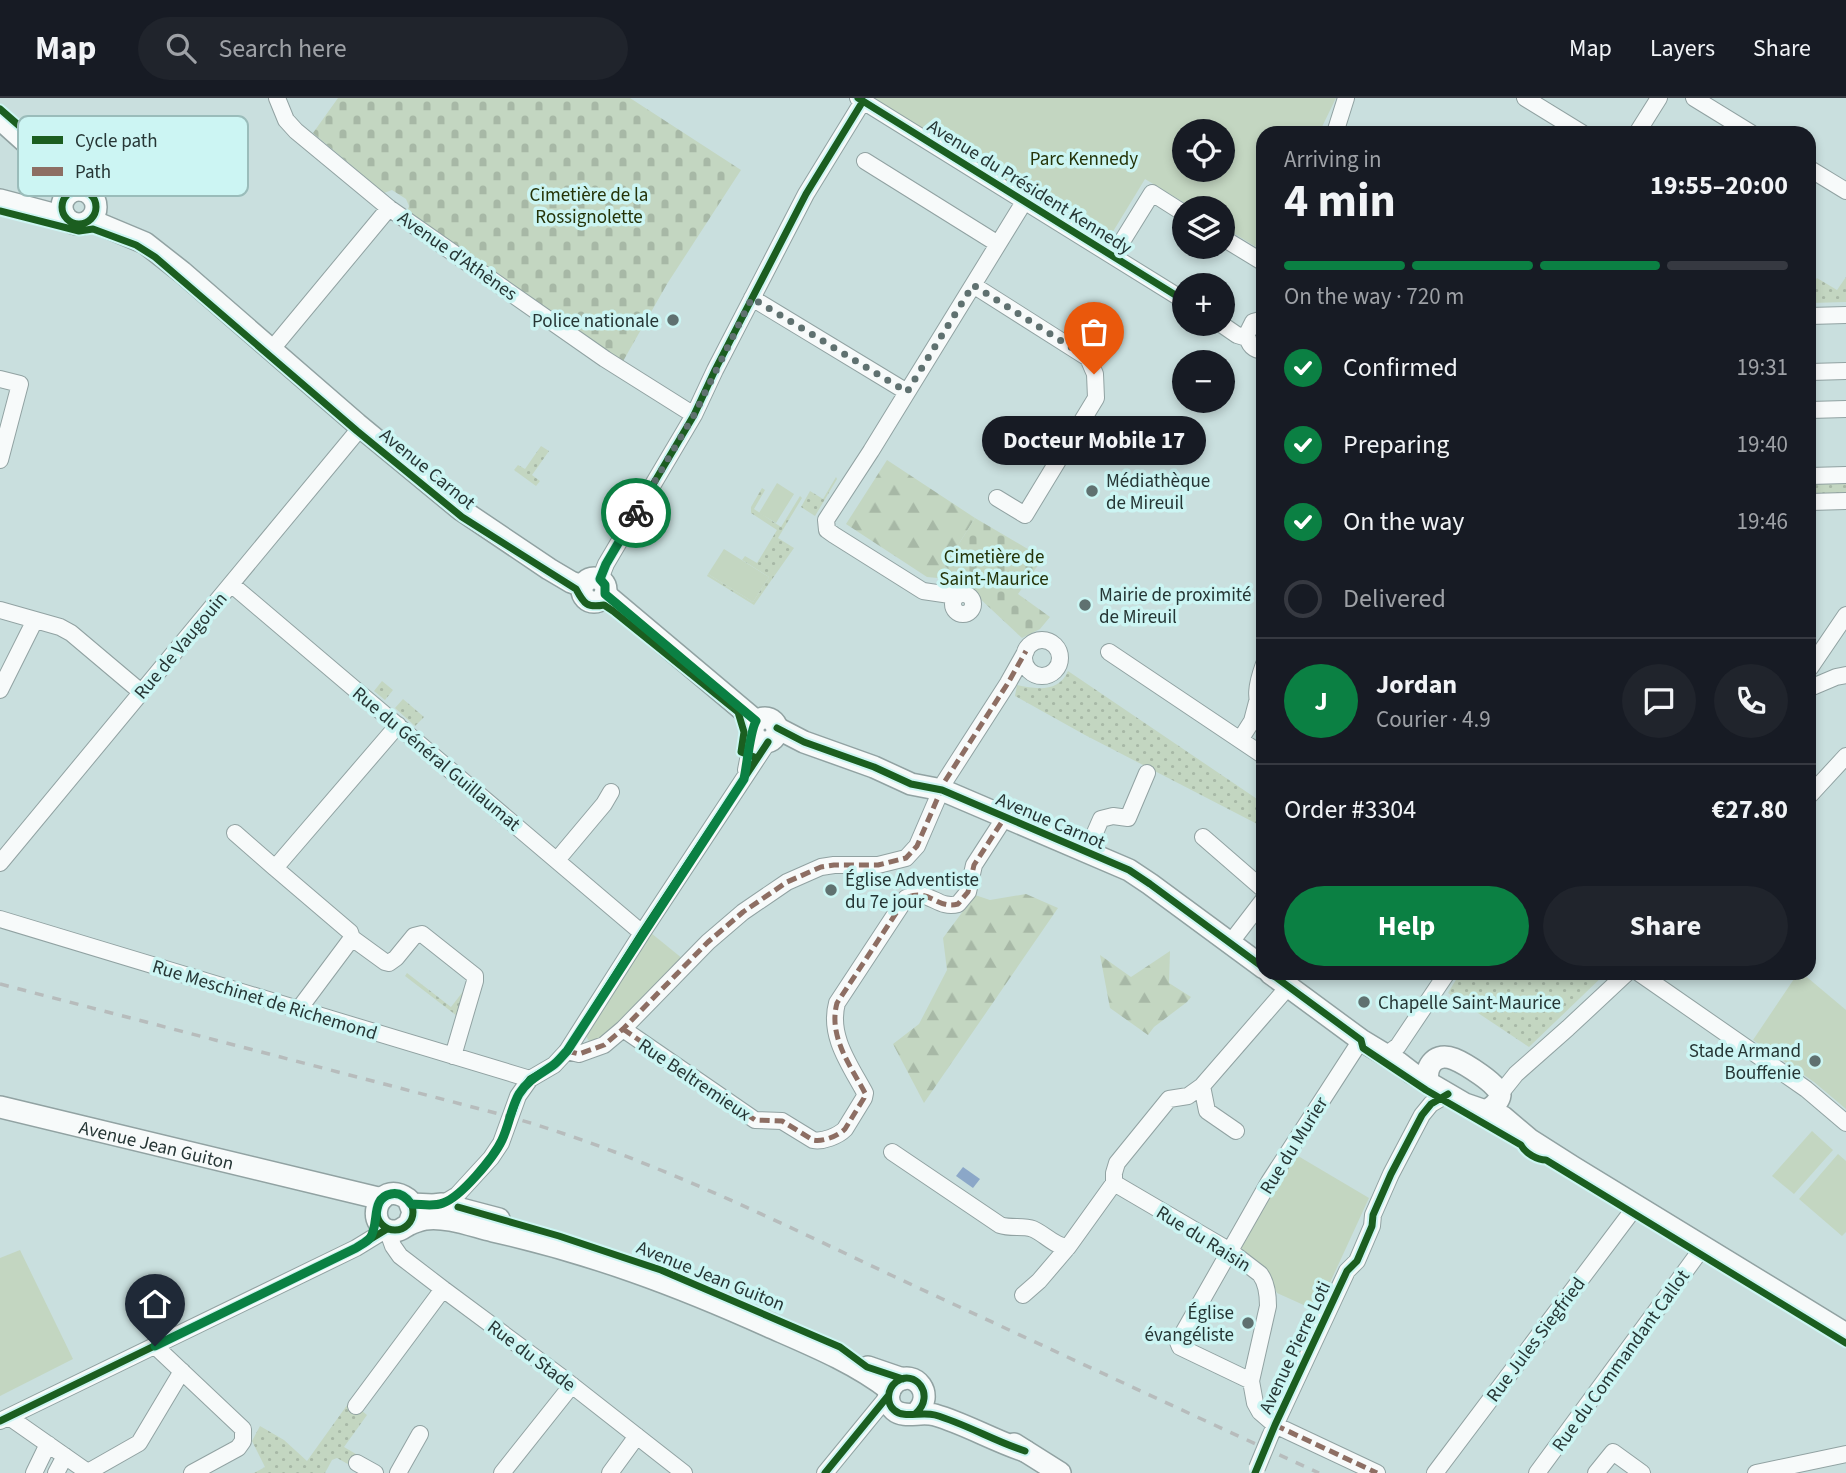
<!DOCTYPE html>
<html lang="en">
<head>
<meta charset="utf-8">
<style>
	body { margin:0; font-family:"Source Sans 3",sans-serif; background:#20242c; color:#f1f3f6; height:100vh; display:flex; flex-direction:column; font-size:26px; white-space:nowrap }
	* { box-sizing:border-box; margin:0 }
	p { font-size:23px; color:#9ea1a6 }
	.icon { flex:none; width:38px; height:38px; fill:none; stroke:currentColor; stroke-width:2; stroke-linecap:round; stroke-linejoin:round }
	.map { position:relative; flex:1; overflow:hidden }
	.side { position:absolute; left:1256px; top:28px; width:560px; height:854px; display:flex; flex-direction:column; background:#171b24; border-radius:21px; box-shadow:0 4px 10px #0003 }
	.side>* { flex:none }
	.fabs { position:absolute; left:1172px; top:21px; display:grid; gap:14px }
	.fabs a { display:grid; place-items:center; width:63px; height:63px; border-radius:50%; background:#171b24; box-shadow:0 4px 10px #0003; font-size:35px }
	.pin { position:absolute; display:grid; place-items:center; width:60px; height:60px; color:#fff; margin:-72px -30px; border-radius:50% 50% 50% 0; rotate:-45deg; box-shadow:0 0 7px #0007 }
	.pin .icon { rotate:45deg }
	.courier { position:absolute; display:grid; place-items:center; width:70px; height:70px; margin:-35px; border:5px solid #0b8043; border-radius:50%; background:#fff; color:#222; box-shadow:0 2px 9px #0007 }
	.bubble { position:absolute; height:49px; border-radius:24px; background:#171b24; box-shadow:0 4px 10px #0003; font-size:23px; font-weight:700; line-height:49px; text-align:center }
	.head em { font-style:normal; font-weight:700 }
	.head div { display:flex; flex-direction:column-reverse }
	.head { display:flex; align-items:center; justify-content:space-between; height:119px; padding:0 28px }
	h1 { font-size:46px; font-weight:700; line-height:52px }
	.bar { display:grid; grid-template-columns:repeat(4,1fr); gap:10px 7px; align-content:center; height:84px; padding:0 28px }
	.bar i { height:9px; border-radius:5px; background:#363941 }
	.bar .active { background:#0b8043 }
	.bar p { grid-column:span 4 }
	.line { display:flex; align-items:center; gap:18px; padding:0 28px; border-top:2px solid #363941 }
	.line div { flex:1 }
	.round { display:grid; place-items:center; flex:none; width:74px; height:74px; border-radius:37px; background:#20242c }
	ol { padding:0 28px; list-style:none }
	li { display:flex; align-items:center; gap:21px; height:77px }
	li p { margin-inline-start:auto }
	li .icon { padding:7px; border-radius:50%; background:#0b8043; color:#fff; stroke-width:4 }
	li:last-child { color:#9ea1a6 }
	li i { width:38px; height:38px; border:4px solid #363941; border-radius:50% }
	.primary-button { display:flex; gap:14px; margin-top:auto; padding:14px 28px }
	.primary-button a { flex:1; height:80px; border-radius:42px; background:#0b8043; color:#fff; font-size:28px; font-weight:700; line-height:80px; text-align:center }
	.primary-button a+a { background:#20242c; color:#f1f3f6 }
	header { display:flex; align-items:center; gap:42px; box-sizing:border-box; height:98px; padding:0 35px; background:#171b24; border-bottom:2px solid #363941 }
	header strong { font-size:33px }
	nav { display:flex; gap:38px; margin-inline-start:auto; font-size:24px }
	.search { width:490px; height:63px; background:#20242c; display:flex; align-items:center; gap:18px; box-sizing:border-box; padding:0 24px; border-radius:38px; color:#9ea1a6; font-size:26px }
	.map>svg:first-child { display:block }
	.grass { fill:url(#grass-dots) }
	.forest { fill:url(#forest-firs) }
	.cemetery { fill:url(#cemetery-stones) }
	.green { fill:#c3d6c1; fill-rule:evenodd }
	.water { fill:#8ba7c8 }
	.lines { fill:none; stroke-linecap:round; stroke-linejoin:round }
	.minor-casing { stroke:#91a2a2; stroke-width:18 }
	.major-casing { stroke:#91a2a2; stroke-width:24 }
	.minor { stroke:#f7fafa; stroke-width:16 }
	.major { stroke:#f7fafa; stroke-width:21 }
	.rail { stroke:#b7bcbc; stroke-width:3.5; stroke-dasharray:9 9; stroke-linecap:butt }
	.minor-bridge-casing { stroke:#91a2a2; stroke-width:18; stroke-linecap:butt }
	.minor-bridge { stroke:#f7fafa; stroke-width:16 }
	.quiet { stroke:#8d6e63; stroke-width:5; stroke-dasharray:10 5; stroke-linecap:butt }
	.cycleway-casing { stroke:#ccf5f3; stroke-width:11 }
	.cycleway { stroke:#1b5e20; stroke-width:7 }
	.done { stroke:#5f7170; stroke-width:7; stroke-dasharray:0 12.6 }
	.route { stroke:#0b8043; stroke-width:9 }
	.poi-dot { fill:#5f7170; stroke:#ccf5f3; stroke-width:2.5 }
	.labels { text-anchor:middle; stroke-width:7; stroke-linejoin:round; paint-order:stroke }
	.park-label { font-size:19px; fill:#243308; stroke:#ccf5f3 }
	.street-label { font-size:19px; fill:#263635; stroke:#ccf5f3 }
	.poi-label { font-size:19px; fill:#263635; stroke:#ccf5f3; text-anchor:start }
	.key { fill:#ccf5f3; stroke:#9abcba; stroke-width:2 }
	.key-label { font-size:19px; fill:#263635 }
</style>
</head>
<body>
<header>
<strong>Map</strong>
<div class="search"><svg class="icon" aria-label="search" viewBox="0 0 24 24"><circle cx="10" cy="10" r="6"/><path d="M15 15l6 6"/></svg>Search here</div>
<nav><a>Map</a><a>Layers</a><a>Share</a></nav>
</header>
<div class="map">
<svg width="1846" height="1375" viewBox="0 0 1846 1375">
	<defs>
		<pattern id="grass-dots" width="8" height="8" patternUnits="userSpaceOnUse" patternTransform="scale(1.75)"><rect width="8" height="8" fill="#c3d6c1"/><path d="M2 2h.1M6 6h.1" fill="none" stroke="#a7b8a6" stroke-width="1.8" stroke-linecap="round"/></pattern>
		<pattern id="forest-firs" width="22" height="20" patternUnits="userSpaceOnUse" patternTransform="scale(1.75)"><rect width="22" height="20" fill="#c3d6c1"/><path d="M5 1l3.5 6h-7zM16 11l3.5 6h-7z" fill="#a7b8a6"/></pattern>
		<pattern id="cemetery-stones" width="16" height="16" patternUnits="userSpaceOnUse" patternTransform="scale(1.75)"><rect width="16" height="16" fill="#c3d6c1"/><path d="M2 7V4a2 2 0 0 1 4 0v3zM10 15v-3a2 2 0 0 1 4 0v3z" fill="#a7b8a6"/></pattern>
	</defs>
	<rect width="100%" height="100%" fill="#c9dfde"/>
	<!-- grass -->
	<path class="grass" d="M1846,179V204L1810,205V180L1814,183L1817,180L1837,192Z
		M541,348L549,353L532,377L540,383L536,388L514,372L518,367L525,371Z
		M836,379L837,381L815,418L801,409L810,393L823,401Z
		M1846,385V400H1810V386Z
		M762,390L765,392L754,411L781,429L800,398L802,400L778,440L794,450L754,507L707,478L708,476L753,504L769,479L742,462L745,458L757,465L777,432L751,415V409Z
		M1068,573L1263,705V729L1085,637L1015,598L1017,587C1036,591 1059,595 1068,573Z
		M382,583L393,592L385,602L374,593Z
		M403,601L424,619L415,628L395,610Z
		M407,875L451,909L465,891L457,918L405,878Z
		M1460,875H1606L1529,949L1448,895Z
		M350,1303L367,1317L344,1349L361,1359L355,1370L337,1360L332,1362L325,1375H254L265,1369L252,1343L260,1328L284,1342L307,1363Z"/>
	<!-- forest -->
	<path class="forest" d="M887,362L975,420L945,468L958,480V482L927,479L846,426Z
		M1026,796L1058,810L924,1005L893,946L919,926L947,872L943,840L975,797L990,802Z
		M1170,853L1169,885L1191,899L1187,904L1154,929L1148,937L1110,910L1100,857L1131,879Z"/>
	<!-- cemetery -->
	<path class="cemetery" d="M338,0H630L741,72L667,186L622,265L478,161L407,114L409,108L406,101L392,92L384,95L313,35Z
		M975,420L1043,460L1018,496L1050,519L1040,531L1022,540L945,468Z"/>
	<!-- green -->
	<path class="green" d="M872,0H1336L1319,35H1264L1263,153L1223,129V110H1193L1145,81L1106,145ZM1185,33H1223V72H1185Z
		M777,385L794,396L776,425L759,415Z
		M724,451L769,479L753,504L708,476Z
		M651,835L683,861L604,940L590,945L586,938Z
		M1798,875H1802L1846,912V1011L1814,984L1753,942Z
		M1812,1033L1833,1052L1794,1096L1772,1078Z
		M1293,1055L1369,1100L1317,1213L1277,1195L1270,1181L1241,1153V1146Z
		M1838,1056L1846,1063V1134L1842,1138L1799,1101Z
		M20,1152L73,1261L0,1298V1160Z"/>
	<!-- water -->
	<path class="water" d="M963,1069L980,1081L973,1090L956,1078Z"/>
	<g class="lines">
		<defs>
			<path id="minor" d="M277,0L286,22L296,33L389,110L605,261L694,317
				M858,0L1185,203
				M1525,0L1582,35
				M1694,0L1751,35
				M1335,35L1346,0
				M1637,35L1659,0
				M865,63L998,146
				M1810,71L1846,93
				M1223,140L1264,165
				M1113,158L1152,95L1185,116
				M973,187L1088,260L1095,276L1096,300L1025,417L997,400
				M752,200L907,294
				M1810,218L1846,217
				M1264,221L1253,224L1247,236C1248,246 1253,252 1264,253
				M1221,226L1237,237L1247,240
				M272,251L389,110
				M1810,274L1846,273
				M0,281L20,286L0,362
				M1810,312L1846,311
				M1810,378L1846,377
				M1810,404L1846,403
				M600,481L606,466L694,317L715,272L806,96L863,3
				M231,486L642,835
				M953 506a10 10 0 1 1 20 0a10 10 0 1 1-20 0Z
				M957,498L923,493L834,437L827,432L826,422L871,353L1024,104
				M0,512L60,529L71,535L141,594
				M1024 560a18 18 0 1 1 36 0a18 18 0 1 1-36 0Z
				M1109,554L1264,658
				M1264,566C1257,585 1253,602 1264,619
				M1810,570L1846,517
				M1810,590L1836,579L1846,577
				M0,592L35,522
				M1240,642L1252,623L1257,604
				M746,672L753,636
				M1810,697L1846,658
				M235,735L275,770
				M1203,739L1264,792
				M1087,753L1101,721L1113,718L1128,720L1147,675
				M557,762L604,706L611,694
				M0,765L361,329
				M0,821L530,981
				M352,840L385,864L389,865L396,860L414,838L422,836L475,878V883L453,958
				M1231,844L1264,801
				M1639,875L1806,991L1846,1025
				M299,911L352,840L350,834L275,770L398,627
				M623,931L755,1022L782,1023L813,1042C823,1044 838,1038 845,1031L864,1000L865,995C850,967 828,938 837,905L906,800C929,789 937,812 958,806L968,794L974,767L1005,719
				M567,953L579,956L604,947L623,931L708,844L743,814L787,784L821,769L834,767H878L906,760L917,748L945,683L1008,585L1026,553
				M1386,957L1398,948L1447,875
				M1202,988L1207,1013L1236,1033
				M1500,996L1516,976L1568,930L1627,875
				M892,1054L1000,1127C1011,1131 1023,1127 1033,1131C1045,1136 1055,1149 1068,1149L1114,1085V1075L1117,1065L1169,1001L1188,998L1202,988L1288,889
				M1114,1085L1230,1153L1260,1176C1267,1185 1268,1197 1268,1208L1251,1283L1255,1305L1260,1314L1275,1327L1377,1375
				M442,1106L457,1097L491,1060L501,1045L518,998L530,981L554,967L567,953L642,835L768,644
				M1023,1197L1039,1183L1068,1149
				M155,1248L243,1331V1343L238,1350L192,1375
				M1251,1283L1180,1249L1178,1244L1269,1084L1361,942
				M356,1308L443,1191
				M9,1319L89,1375
				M0,1323L356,1150L387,1131L393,1148L400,1158L443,1191L564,1281L684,1375
				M1272,1334L1347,1173L1357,1163L1372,1128L1373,1117L1391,1076L1422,1017L1431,1006L1448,996
				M357,1365L375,1375
				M88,1374L139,1345L182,1273
				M34,1375L48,1346
				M56,1375L65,1358
				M398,1375L420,1336
				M502,1375L572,1287
				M610,1375L637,1338
				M825,1375L888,1298
				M1435,1375L1636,1108
				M1537,1375L1703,1149
				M1596,1375L1613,1354L1642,1375
				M1756,1375L1846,1356"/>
			<g id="major">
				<path d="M0,21L69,83L82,92"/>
				<circle cx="79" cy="109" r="17"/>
				<path d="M0,102L49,115L64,117"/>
				<path d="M90,122L145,145L182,174L357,326L460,411L549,471L571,484L582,488"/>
				<circle cx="594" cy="492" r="12"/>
				<path d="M605,496L756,623"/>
				<circle cx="765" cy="632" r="12"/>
				<path d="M777,630L804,644L874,669L911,686L942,692L1129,772L1150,786L1264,870"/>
				<path d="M1270,875L1361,942L1399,965L1412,975L1465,1006L1503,1019L1529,1041L1573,1069L1846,1236"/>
				<path d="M1428,984C1425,967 1436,954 1454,961C1464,965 1500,987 1500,997C1499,1005 1491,1010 1486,1013"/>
				<path id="s1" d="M0,1009L382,1101"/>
				<path d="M411,1106L433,1107L442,1106L499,1121"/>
				<path d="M409,1126L413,1114L408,1101C375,1078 363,1135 396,1133C402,1132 405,1128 410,1126C414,1124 421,1122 425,1121C447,1118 472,1128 493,1133C591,1155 677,1187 768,1228C809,1246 854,1264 890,1292"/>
				<path d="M868,1269L903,1281"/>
				<path d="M916,1315C936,1297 915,1270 896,1284C887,1291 886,1305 894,1312C904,1321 921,1313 935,1317C966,1326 994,1343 1025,1353"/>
				<path d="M1014,1346L1060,1375"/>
			</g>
		</defs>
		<!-- minor casing -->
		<use href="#minor" class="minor-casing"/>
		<!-- major casing -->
		<use href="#major" class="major-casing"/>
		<!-- minor -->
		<use href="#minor" class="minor"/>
		<!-- major -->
		<use href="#major" class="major"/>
		<!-- rail -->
		<path class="rail" d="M0,886L507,1018C643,1057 766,1118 893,1178C1035,1244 1177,1310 1319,1375"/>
		<defs>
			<path id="minor-bridge" d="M1257,1370L1271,1336"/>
		</defs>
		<!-- minor-bridge casing -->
		<use href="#minor-bridge" class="minor-bridge-casing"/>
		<!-- minor-bridge -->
		<use href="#minor-bridge" class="minor-bridge"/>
		<!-- quiet -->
		<path class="quiet" d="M623,931L755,1022L782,1023L813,1042C823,1044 838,1038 845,1031L864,1000L865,995C850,967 828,938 837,905L906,800C929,789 937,812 958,806L968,794L974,767L1005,719
			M567,953L579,956L604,947L623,931L708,844L743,814L787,784L821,769L834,767H878L906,760L917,748L945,683L1008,585L1026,553
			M1275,1327L1377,1375"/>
		<defs>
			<path id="cycleway" d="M858,0L1185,203
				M0,11L32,39L31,48L69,83L82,92
				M62 109a17 17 0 1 1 34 0a17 17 0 1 1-34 0Z
				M0,113L79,133L93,131L136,147L155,159L357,333L462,419L576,491C584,506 587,510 604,507L613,513L738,614L744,634L741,654L757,660
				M600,481L606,466L694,317L715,272L806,96L863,3
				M777,630L804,644L874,669L911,686L942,692L1129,772L1150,786L1264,870
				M1270,875L1361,942L1363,950L1426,992L1521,1047C1525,1055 1537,1062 1546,1062L1846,1245
				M512,1015L518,998L530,981L554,967L567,953L642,835L768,644
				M377 1114a18 18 0 1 1 36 0a18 18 0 1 1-36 0Z
				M458,1109L559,1138L661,1172L840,1249L867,1269L903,1281
				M916,1315C936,1297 915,1270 896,1284C887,1291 886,1305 894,1312C904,1321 921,1313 935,1317C966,1326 994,1343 1025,1353
				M0,1323L356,1150L387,1131
				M825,1375L888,1298
				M1255,1375L1275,1327L1347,1173L1357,1163L1372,1128L1373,1117L1391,1076L1422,1017L1431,1006L1448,996"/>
		</defs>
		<!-- cycleway casing -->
		<use href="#cycleway" class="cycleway-casing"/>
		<!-- cycleway -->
		<use href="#cycleway" class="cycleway"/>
	</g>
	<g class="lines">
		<!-- done -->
		<path class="done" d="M636,415L694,317L752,200L907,294L973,187L1088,260L1094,276"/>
		<!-- route -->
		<path class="route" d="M155,1248L356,1150C360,1147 367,1144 370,1140C380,1126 370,1100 391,1096C400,1094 406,1099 411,1106C422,1106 433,1109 443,1105C461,1099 494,1059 502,1042C509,1027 511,1010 519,996C528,982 539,977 552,968C558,964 562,958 567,953L744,681C747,667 750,633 756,623L605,496V487L600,481L606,466L636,415"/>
	</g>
	<!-- markers -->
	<g class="poi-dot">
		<circle cx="673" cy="222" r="7"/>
		<circle cx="1092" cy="393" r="7"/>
		<circle cx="1085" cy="507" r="7"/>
		<circle cx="831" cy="792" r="7"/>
		<circle cx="1364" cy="904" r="7"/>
		<circle cx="1815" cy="963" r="7"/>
		<circle cx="1248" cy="1225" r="7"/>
	</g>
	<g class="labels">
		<!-- park labels -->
		<g class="park-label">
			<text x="1084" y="67">Parc Kennedy</text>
			<text x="589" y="103">Cimetière de la<tspan x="589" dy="22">Rossignolette</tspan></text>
			<text x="994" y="465">Cimetière de<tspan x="994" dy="22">Saint-Maurice</tspan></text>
		</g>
		<!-- street labels -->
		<g class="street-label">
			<text transform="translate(1030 88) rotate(32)" y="7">Avenue du Président Kennedy</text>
			<text transform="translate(458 157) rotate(35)" y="7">Avenue d'Athènes</text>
			<text transform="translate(428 370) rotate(39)" y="7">Avenue Carnot</text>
			<text transform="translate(180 547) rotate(-50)" y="7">Rue de Vaugouin</text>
			<text transform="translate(437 660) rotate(40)" y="7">Rue du Général Guillaumat</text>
			<text transform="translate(1051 722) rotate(23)" y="7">Avenue Carnot</text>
			<text transform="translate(265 901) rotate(17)" y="7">Rue Meschinet de Richemond</text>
			<text transform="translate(695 981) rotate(34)" y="7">Rue Beltremieux</text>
			<text dy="7" stroke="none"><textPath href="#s1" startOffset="161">Avenue Jean Guiton</textPath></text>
			<text transform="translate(1293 1047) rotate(-58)" y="7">Rue du Murier</text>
			<text transform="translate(1204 1140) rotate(32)" y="7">Rue du Raisin</text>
			<text transform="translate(711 1177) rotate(22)" y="7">Avenue Jean Guiton</text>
			<text transform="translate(1535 1241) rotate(-53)" y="7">Rue Jules Siegfried</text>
			<text transform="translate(1294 1249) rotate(-65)" y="7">Avenue Pierre Loti</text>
			<text transform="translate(532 1257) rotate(37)" y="7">Rue du Stade</text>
			<text transform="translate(1620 1262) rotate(-54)" y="7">Rue du Commandant Callot</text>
		</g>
		<!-- poi labels -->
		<g class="poi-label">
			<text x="659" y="229" text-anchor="end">Police nationale</text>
			<text x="1106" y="389">Médiathèque<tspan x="1106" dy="22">de Mireuil</tspan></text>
			<text x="1099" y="503">Mairie de proximité<tspan x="1099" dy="22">de Mireuil</tspan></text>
			<text x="845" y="788">Église Adventiste<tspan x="845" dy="22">du 7e jour</tspan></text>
			<text x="1378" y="911">Chapelle Saint-Maurice</text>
			<text x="1801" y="959" text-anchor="end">Stade Armand<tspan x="1801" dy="22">Bouffenie</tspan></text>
			<text x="1234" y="1221" text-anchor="end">Église<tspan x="1234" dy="22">évangéliste</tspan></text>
		</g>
	</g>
	<!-- legend -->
	<rect x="18" y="18" width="230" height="80" rx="10" class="key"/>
	<rect x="32" y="38" width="31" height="8" fill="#1b5e20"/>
	<rect x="32" y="69" width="31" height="9" fill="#8d6e63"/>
	<g class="key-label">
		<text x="75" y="49">Cycle path</text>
		<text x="75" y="80">Path</text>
	</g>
</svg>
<div class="fabs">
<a><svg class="icon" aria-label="locate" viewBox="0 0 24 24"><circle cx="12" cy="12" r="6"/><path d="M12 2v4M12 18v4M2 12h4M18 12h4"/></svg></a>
<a><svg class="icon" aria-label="layers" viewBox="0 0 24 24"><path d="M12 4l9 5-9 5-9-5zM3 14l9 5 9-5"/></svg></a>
<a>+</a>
<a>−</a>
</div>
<div class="pin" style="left:1094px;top:276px;background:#ea580c"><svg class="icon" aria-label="bag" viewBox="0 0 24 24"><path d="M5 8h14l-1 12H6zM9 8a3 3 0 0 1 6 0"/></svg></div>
<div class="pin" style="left:155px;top:1248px;background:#1f2937"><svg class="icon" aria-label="home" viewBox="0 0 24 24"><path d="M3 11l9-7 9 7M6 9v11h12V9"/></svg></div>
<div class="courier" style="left:636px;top:415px"><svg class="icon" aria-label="bike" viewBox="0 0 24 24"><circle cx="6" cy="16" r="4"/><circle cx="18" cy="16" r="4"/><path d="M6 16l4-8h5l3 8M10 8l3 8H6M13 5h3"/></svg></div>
<div class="bubble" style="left:982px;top:318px;width:224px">Docteur Mobile 17</div>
<section class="side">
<div class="head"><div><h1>4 min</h1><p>Arriving in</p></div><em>19:55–20:00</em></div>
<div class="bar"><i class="active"></i><i class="active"></i><i class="active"></i><i></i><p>On the way · 720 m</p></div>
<ol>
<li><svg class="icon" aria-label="check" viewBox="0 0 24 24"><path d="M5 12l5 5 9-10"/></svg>Confirmed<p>19:31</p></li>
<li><svg class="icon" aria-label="check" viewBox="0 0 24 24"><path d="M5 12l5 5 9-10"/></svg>Preparing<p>19:40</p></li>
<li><svg class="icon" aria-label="check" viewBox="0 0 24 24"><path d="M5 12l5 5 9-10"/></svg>On the way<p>19:46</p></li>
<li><i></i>Delivered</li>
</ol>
<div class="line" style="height:126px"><b class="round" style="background:#0b8043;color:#fff">J</b><div><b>Jordan</b><p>Courier · 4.9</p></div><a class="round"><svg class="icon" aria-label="chat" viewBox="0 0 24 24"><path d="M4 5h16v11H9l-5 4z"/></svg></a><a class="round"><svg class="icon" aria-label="phone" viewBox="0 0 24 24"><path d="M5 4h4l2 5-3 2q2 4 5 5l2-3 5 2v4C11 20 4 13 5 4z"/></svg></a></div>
<div class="line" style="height:91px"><div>Order #3304</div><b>€27.80</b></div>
<div class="primary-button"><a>Help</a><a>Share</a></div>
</section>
</div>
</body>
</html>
